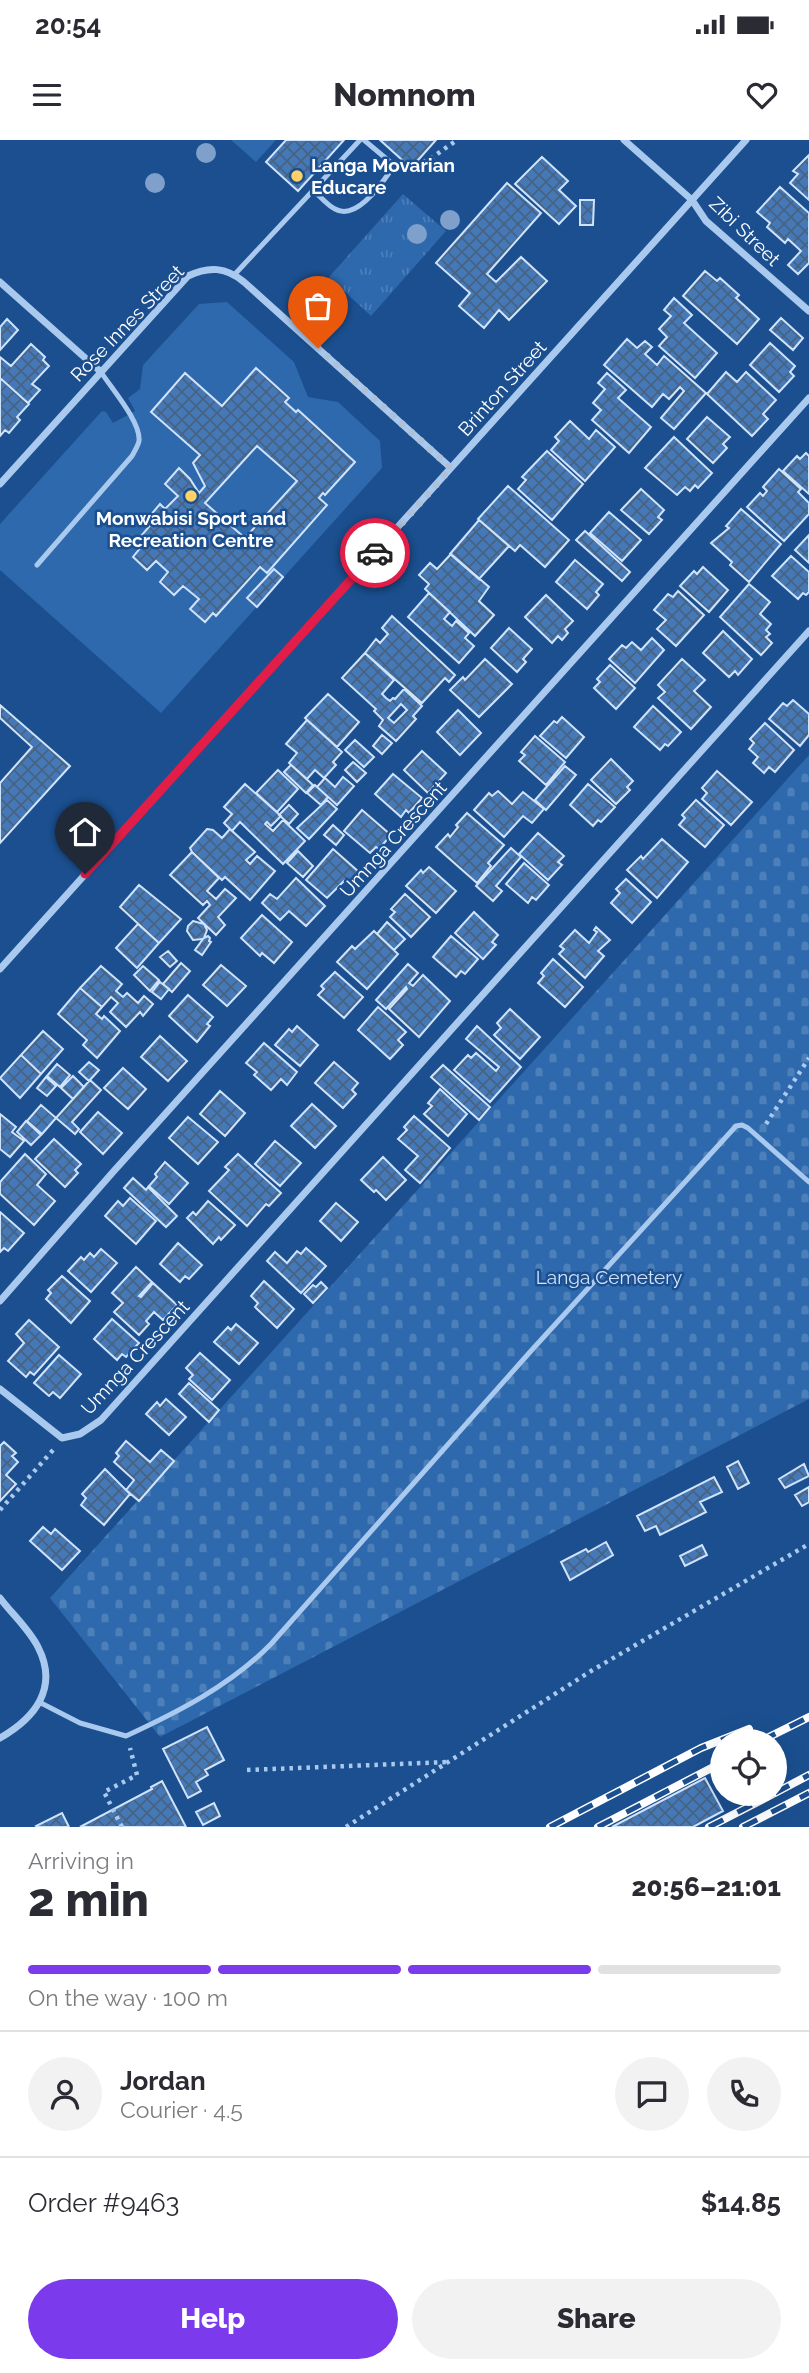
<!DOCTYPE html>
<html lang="en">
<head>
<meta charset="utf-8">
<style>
	body { margin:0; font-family:Raleway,sans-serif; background:#f2f2f3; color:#2b2b33; height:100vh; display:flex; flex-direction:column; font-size:26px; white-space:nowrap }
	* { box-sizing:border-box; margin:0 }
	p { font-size:23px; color:#7c7c81 }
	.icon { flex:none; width:38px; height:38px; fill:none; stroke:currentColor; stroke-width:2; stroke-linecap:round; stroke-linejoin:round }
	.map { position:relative; height:1687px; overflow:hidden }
	.sheet { display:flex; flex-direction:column; background:#fff; flex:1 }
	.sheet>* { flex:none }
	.buttons { position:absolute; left:710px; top:1589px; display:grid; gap:14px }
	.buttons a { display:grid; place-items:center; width:77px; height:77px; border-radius:50%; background:#fff; box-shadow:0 7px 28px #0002; font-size:35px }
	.pin { position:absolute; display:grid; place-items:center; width:60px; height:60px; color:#fff; margin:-72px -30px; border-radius:50% 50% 50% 0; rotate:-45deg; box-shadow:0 0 7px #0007 }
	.pin .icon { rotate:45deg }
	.courier { position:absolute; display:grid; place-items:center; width:70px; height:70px; margin:-35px; border:5px solid #e11d48; border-radius:50%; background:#fff; color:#222; box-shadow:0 2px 9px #0007 }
	.summary em { font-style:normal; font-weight:800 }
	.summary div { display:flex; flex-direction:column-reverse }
	.summary { display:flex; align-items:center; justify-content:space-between; height:119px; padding:0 28px }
	h1 { font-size:46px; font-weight:800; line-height:52px }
	.bar { display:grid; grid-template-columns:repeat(4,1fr); gap:10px 7px; align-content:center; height:84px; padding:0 28px }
	.bar i { height:9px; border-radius:5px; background:#e1e1e2 }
	.bar .selected { background:#7c3aed }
	.bar p { grid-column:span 4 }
	.line { display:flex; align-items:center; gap:18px; padding:0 28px; border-top:2px solid #e1e1e2 }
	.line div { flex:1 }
	.round { display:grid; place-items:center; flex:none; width:74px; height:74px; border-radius:37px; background:#f2f2f3 }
	.cta { display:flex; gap:14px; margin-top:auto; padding:14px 28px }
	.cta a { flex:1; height:80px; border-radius:42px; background:#7c3aed; color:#fff; font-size:28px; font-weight:800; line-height:80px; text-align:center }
	.cta a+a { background:#f2f2f3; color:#2b2b33 }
	.status { display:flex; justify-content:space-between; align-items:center; height:49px; padding:0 35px; background:#fff; direction:ltr }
	.status svg { height:19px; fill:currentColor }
	header { display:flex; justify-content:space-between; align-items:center; height:91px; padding:0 28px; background:#fff; font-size:32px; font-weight:800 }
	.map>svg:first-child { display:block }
	.green { fill:#2e69ad }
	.cemetery { fill:url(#cemetery-stones) }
	.park { fill:url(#park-tufts) }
	.building { fill:url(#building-cross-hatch); stroke:#cfe3fa; stroke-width:2; fill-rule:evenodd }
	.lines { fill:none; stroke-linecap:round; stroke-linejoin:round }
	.path { stroke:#a9c9ee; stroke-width:4.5; stroke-dasharray:3.5 5; stroke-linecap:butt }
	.lane { stroke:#a9c9ee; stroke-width:5 }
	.street { stroke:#a9c9ee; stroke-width:7 }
	.rail-casing { stroke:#fff; stroke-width:8 }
	.rail { stroke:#1b4f8f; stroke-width:5; stroke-dasharray:16; stroke-linecap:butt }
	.tree { fill:#7ea0ca }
	.done { stroke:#afc1d8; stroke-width:7; stroke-dasharray:0 12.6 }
	.route { stroke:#e11d48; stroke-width:9 }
	.poi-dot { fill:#ffd166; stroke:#1b4f8f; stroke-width:2.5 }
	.labels { text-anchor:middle; stroke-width:5; stroke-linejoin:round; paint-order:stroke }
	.poi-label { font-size:19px; font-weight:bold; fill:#fff; stroke:#1b4f8f; text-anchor:start }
	.street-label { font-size:19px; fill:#fff; stroke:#1b4f8f }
	.park-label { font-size:19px; fill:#cfe3fa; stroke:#1b4f8f }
</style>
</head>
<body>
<div class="status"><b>20:54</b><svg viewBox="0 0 49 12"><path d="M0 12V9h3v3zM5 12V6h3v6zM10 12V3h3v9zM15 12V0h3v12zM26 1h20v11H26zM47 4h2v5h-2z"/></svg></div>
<header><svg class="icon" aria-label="menu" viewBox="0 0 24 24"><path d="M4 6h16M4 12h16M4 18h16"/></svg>Nomnom<svg class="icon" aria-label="heart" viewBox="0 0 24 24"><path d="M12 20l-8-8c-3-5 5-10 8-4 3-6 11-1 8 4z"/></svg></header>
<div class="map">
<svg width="809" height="1687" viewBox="0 0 809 1687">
	<defs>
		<pattern id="cemetery-stones" width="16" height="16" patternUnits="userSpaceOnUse" patternTransform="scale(1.75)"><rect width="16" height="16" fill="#2e69ad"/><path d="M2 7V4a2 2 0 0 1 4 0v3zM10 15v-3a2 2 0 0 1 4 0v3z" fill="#4d80b9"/></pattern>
		<pattern id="park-tufts" width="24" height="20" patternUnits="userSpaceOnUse" patternTransform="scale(1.75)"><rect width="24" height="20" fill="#2e69ad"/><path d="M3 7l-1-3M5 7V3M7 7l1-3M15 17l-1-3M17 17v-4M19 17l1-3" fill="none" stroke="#4d80b9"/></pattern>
		<pattern id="building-cross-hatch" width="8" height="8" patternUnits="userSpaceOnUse" patternTransform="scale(1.75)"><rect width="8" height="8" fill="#4478b7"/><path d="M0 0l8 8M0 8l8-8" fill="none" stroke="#486282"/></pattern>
	</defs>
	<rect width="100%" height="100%" fill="#1b4f8f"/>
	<!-- green -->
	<path class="green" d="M231,0H276L256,22Z
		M227,162L294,222L308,257L338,262L380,301L382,328L161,573L0,430V384L102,271L106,272L113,283L135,271L128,258L140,249L143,225L199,164Z"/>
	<!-- cemetery -->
	<path class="cemetery" d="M809,615V1259L160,1597L50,1458Z"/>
	<!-- park -->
	<path class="park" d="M403,54L446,91L371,176L329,137Z"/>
	<!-- building -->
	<path class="building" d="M286,0H344L298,51L266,22Z
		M380,0H436L411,28Z
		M809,15V60L790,43L798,34L793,31Z
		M542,17L568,41L559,50L576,66L559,84L515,44Z
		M507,43L541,73L487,134L496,142L521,117L547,141L509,180L499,170L484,188L459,166L470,153L436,123Z
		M780,47L809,73V123L798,134L788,125L801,111L788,99L785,103L767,87L770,83L757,72Z
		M580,60H594L593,85H580Z
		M705,131L717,141L720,138L739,155L736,158L759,179L737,204L683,156Z
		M674,158L692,175L684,183L717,213L695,238L659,206L667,197L659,189L671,176L664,170Z
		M781,178L803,198L793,210L770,190Z
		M7,179L18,190L0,210V187Z
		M627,199L637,208L645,201L652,207L645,214L657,225L664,216L706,253L674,289L661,278L684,251L680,247L669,259L663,254L652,267L604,225Z
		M770,203L795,226L790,232L794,236L779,252L750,225Z
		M31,204L45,217L43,220L49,226L32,244L40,250L28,263L0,238V217L11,226Z
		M256,228L289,258L285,262L296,272L298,270L355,322L325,355L323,353L319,358L327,365L267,433L260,427L216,476L213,473L205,482L190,469L199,459L183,446L174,455L160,442L168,432L156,421L147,430L133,417L141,407L135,403L154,381L149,377L160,364L165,369L178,356L165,344L179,328L190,339L199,353L205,346L193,323L200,315L151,272L185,233L222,266ZM257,306L297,341L245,398L205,363Z
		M726,232L737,242L746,232L776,260L763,274L768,279L752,296L707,254Z
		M607,233L626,250L618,258L651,287L629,313L592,280L601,270L593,263L605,249L598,243Z
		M0,238L29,264L17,277L20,280L9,293L5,290L0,296Z
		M707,277L730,297L723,304L727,308L713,323L687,299Z
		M570,281L589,299L596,290L615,307L585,341L551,310L559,301L555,297Z
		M674,297L712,333L698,348L695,345L690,351L685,347L677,355L645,328Z
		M547,311L583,344L552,380L518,349L526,340L522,337Z
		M806,313L809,316V354L783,331L797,316L800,319Z
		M779,329L801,349L798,352L809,363V374L784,401L747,367L760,353L763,356L767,351L763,347Z
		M508,346L569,400L545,427L520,405L515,411L478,379Z
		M641,349L664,370L658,377L662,380L649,394L621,370Z
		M741,369L781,404L749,442L730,425L732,422L711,403L729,388L726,386Z
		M609,372L641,400L622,421L590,393Z
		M479,380L509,406L479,439L450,414Z
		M585,391L630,432L622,441L576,400Z
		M809,395V423L795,410Z
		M451,414L489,447L479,461L494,475L475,496L425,449L429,444L419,435L430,423L437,429Z
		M791,416L809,432V452L806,455L803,453L798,459L772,436Z
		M575,420L603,444L596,452L599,455L587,469L556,442Z
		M703,427L728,450L709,472L680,446L694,431L697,434Z
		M274,429L283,437L257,467L247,458Z
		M749,444L770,462L760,474L771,484L766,490L770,494L766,497L772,503L761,515L720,477Z
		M678,451L704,475L676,506L657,489L666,480L654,470L668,454L673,457Z
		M429,453L450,472L444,479L452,486L456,481L469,493L465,498L474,506L459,523L408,477Z
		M546,455L573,481L565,489L568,493L562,500L558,496L552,503L525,477Z
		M392,476L455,535L449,542L445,538L422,563L365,513L376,499L380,503L388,494L382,488Z
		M509,488L532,509L523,519L526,522L517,532L491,508Z
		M723,491L752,519L738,535L735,531L729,537L703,513Z
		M652,498L664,510L635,543L609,519L622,505L626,508L632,502L641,510Z
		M365,513L394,540L382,554L386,558L390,561L393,558L395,559L404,549L422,566L413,576L416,579L396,601L379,586L383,580L374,571L376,569L342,538ZM401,564L407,570L394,583L388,578Z
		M485,519L512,544L479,577L450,550L463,537L465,540Z
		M682,519L705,540L694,551L711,567L691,589L658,558L665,552L658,545Z
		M610,525L635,548L616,569L594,548L600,542L597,539Z
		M328,554L359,582L337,607L305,578Z
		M793,560L809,574V595L800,606L769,579L783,563L787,566Z
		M0,565L70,626L0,703V643L32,607L0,578Z
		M653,566L681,592L668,606L665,604L660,610L634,587Z
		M458,570L481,593L460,615L437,592Z
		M562,577L584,597L566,618L540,596L554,581L557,583Z
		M307,580L342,612L333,622L336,625L324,638L315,630L307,639L289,623L297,613L286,604Z
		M765,583L794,610L775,632L769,627L764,633L753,623L758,617L749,609L754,603L750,599Z
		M382,595L392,603L382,614L373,606Z
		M535,596L565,622L546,645L519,621L525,615L521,612Z
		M355,600L374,617L364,627L345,610Z
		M422,611L446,633L428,653L404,630Z
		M611,619L633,641L627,647L630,650L616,664L591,640Z
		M353,622L366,633L357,642L345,630Z
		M291,625L313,645L306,653L284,632Z
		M565,626L576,635L546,670L535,660Z
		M278,630L298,649L277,672L256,653Z
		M717,631L752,662L731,685L702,659L707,653L702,648Z
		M393,634L422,658L409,673L406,670L401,677L375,654Z
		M343,637L354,646L337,665L317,647L325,638L335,647Z
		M245,644L281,676L271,686L267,682L265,684L273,691L283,680L305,701L283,724L240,682L232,691L224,683L232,674L224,667Z
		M588,644L615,667L601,682L598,680L593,686L570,665Z
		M315,645L328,657L321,665L307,653Z
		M498,651L512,664L523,652L544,669L532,683L523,676L504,697L474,670L489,653L492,656Z
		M327,660L337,669L309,699L297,688Z
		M696,660L724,685L705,707L679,685L685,678L682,675Z
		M289,665L298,674L289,684L279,675Z
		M362,670L391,695L379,709L376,707L370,713L344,691Z
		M467,673L504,705L488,723L491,726L477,743L436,707L448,694L450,697L458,687L456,685Z
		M333,685L344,695L336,705L324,695Z
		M207,689L213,690L222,698L230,689L255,712L246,720L250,724L257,716L275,731L250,760L225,737L222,740L192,712L190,708Z
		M538,693L564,716L558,722L562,725L548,740L519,714Z
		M662,699L688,722L657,758L627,730L641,716L643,719Z
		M511,708L521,717L496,746L502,751L493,761L476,746Z
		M333,709L359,732L348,743L345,740L327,758L306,740Z
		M298,711L313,726L303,737L287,723Z
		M192,712L219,738L207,751L216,759L225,749L236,758L218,777L225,785L216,795L198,778L210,765L207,761L203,765L170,735Z
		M524,723L549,745L536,760L532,757L528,763L506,744Z
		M429,727L456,751L436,773L406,746L421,730L423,733Z
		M296,738L325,766L306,786L289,771L280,780L262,763L270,754L277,759Z
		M626,739L651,762L632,783L611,763L620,753L616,749Z
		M139,745L181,779L159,803L120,767Z
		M405,754L430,777L411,797L390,777L395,772L391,769Z
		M474,772L498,795L492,802L496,805L483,819L455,793Z
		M262,775L292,802L274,823L262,813L260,816L241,798Z
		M193,781L204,784L207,790L204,798L208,796L210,798L209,801L211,802L202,815L195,810L203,799L193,800L187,791L188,786Z
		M387,782L405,799L394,810L377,794Z
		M138,784L159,803L137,828L116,808Z
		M596,787L610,800L598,811L604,816L585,838L559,814L564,809L560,806L575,790L589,803L597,792L594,790Z
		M374,791L398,814L367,849L337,822L352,806L355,809Z
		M451,796L478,819L465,834L461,831L456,837L433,817Z
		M168,811L177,821L170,827L160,817Z
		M553,819L583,847L565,867L538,843L544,836L541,833Z
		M181,823L190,831L172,852L163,844Z
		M408,824L418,833L409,843L413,846L423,835L450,861L419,897L389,869L407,849L406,847L386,869L376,860Z
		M221,825L246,846L227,866L203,845Z
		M101,826L122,844L116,851L123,857L127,853L138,863L144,856L153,864L143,876L140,872L126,887L110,872L118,863L111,857L102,867L80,848Z
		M143,826L159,840L150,851L134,835Z
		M335,832L363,857L344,878L318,855L324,849L321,846Z
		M160,842L169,849L161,859L152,852Z
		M80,848L102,867L96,874L102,879L104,876L120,891L97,918L83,905L87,900L58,874Z
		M188,855L213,877L207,884L210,886L197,902L169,876Z
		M378,867L406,892L398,900L403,905L390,919L358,890Z
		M510,869L540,897L520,919L494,895L501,888L497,883Z
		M297,886L318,905L300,926L275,905L289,889L292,892Z
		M477,886L521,927L490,962L454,930L468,915L471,918L476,913L496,931L499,927L466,899Z
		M43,891L63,909L41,934L21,915Z
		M160,896L187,921L168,941L141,917Z
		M264,903L297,932L287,945L281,939L271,950L254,935L257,932L246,923Z
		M21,915L41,934L20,958L0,938Z
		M89,922L99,930L89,941L79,932Z
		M334,922L358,943L352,950L356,954L343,968L315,943Z
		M57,924L70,935L60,947L47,936Z
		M443,925L490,967L479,980L431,937Z
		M123,928L146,949L128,969L104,948Z
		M73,936L84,947L73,959L61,948Z
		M46,937L56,946L47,956L37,948Z
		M90,940L101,950L72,982L79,989L75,994L56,978Z
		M440,949L467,974L448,996L424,974L432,966L428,963Z
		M220,951L245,973L225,996L200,974Z
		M312,964L336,986L315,1008L291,986Z
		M41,965L56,978L42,994L27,981Z
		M98,972L122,993L103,1014L80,992Z
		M0,974L16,987L12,992L24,1001L10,1017L0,1009Z
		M414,976L450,1008L420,1043L405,1030L418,1016L398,999L407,990L404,987Z
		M188,977L218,1002L198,1024L169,998Z
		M26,981L41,995L31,1005L17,992Z
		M54,999L81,1024L75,1030L78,1033L65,1047L35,1019Z
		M275,1001L301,1023L280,1046L255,1024Z
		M25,1014L46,1034L37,1045L55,1061L34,1085L0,1054V1042Z
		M238,1014L281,1053L269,1066L266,1064L247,1086L209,1051L229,1030L225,1027Z
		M383,1017L406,1040L386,1060L376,1050L374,1052L361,1040Z
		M165,1022L188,1043L169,1064L149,1046L157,1037L155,1034Z
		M133,1038L146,1050L148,1047L177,1076L166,1087L124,1048Z
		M130,1058L156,1081L136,1104L105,1076L118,1061L123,1066Z
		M208,1061L235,1085L221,1100L219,1097L213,1104L187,1078L193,1072L196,1075Z
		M336,1063L358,1082L341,1101L320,1081Z
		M0,1072L24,1093L8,1111L4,1108L0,1112Z
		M178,1103L202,1125L189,1139L185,1136L180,1142L160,1124Z
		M306,1108L326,1126L301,1153L267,1121L275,1112L287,1123L297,1111L301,1114Z
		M101,1109L117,1123L91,1152L68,1131L81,1117L84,1120L90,1113L94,1117Z
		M136,1127L152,1142L139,1156L141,1157L153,1143L177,1165L163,1180L154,1172L146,1181L149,1184L139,1195L114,1172L123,1163L112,1153Z
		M62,1136L90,1161L71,1183L46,1159L51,1153L48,1150Z
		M264,1141L294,1169L277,1188L255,1167L258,1163L251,1156Z
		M321,1142L327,1148L313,1163L304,1154L313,1145L316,1147Z
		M112,1179L139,1203L126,1217L122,1214L117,1220L94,1199Z
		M29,1180L59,1207L34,1235L30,1232L26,1237L8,1221L24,1203L16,1194Z
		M236,1184L258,1203L239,1224L214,1202L228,1187L231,1190Z
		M200,1213L230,1240L212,1260L189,1239L193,1235L186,1228Z
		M59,1215L81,1234L60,1258L53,1252L49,1256L34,1243Z
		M189,1243L219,1270L209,1282L179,1254Z
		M166,1259L186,1277L169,1295L146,1274L157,1262L160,1266Z
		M126,1301L150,1322L161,1310L174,1321L139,1361L126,1350L134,1340L114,1322L119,1316L116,1313Z
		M4,1302L16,1313L12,1316L18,1322L6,1335L16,1344L0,1361V1306Z
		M738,1321L749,1343L738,1349L727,1327Z
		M804,1324L809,1336L785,1348L779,1339Z
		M105,1329L130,1354L104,1385L81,1365L86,1358L82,1354Z
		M714,1337L722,1352L700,1362L706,1372L660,1395L656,1386L645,1391L637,1376Z
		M809,1347V1362L802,1366L795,1355Z
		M43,1387L51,1394L55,1389L80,1411L62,1430L30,1401Z
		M606,1402L613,1415L570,1440L561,1422L586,1409L588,1412Z
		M702,1405L707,1415L685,1426L680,1416Z
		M207,1587L224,1620L205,1630L208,1635L196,1642L201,1651L188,1658L163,1609Z
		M705,1638L723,1671L693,1687H612Z
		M162,1641L186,1687H80L152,1649L151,1647Z
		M214,1663L220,1676L203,1685L196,1672Z
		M62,1673L69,1687H37L36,1686Z"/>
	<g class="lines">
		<!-- path -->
		<path class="path" d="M407,29L430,19L457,0
			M766,984L809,918
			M0,1370L53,1310
			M247,1630L448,1622
			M122,1687L104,1652L137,1635L130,1608
			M346,1687L591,1531L809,1404"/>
		<!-- lane -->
		<path class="lane" d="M313,50C320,56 327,65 335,69C356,81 381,45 391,30L389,21L364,0
			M235,134L360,0
			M37,425L132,316C134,312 138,306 139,301C141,282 111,248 101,232
			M39,1562L80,1583L126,1596C178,1572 231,1545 271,1504L530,1212L736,986L742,985L748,988L809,1042"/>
		<!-- street -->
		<path class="street" d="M624,0L692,60L706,81L809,171
			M0,142L101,232
			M0,344L188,136C209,126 226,127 244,142L451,328
			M0,829L746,0
			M0,1161L113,1032L809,258
			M0,1249L62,1298L80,1294L101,1280L809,491
			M0,1458C12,1474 29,1489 38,1507C59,1548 35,1578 0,1598"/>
		<defs>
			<path id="rail" d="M761,1601L809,1577
				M775,1653L809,1635
				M550,1687L701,1608L749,1589
				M598,1687L723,1622
				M709,1687L773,1654
				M743,1687L809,1653"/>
		</defs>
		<!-- rail casing -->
		<use href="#rail" class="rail-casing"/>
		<!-- rail -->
		<use href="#rail" class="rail"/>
	</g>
	<!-- trees -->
	<g class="tree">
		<circle cx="206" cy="13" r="10"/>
		<circle cx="155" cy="43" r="10"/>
		<circle cx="450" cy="80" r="10"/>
		<circle cx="417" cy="94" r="10"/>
	</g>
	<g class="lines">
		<!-- done -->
		<path class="done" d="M318,208L451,328L375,413"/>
		<!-- route -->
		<path class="route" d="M85,734L375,413"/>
	</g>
	<!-- markers -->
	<g class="poi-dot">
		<circle cx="297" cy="36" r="7"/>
		<circle cx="191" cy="356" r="7"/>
	</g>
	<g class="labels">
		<!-- poi labels -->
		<g class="poi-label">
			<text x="311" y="32">Langa Movarian<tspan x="311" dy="22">Educare</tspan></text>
			<text x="191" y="385" text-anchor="middle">Monwabisi Sport and<tspan x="191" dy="22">Recreation Centre</tspan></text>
		</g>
		<!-- street labels -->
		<g class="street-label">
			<text transform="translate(745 91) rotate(44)" y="7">Zibi Street</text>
			<text transform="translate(127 183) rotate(-46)" y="7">Rose Innes Street</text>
			<text transform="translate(502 248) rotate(-48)" y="7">Brinton Street</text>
			<text transform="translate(393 699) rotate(-48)" y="7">Umnga Crescent</text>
			<text transform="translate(135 1217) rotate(-47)" y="7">Umnga Crescent</text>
		</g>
		<!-- park labels -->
		<g class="park-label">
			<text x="609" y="1144">Langa Cemetery</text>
		</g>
	</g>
</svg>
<div class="buttons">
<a><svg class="icon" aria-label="locate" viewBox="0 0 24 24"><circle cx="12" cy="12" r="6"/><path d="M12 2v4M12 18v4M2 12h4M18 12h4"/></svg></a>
</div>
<div class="pin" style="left:318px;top:208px;background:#ea580c"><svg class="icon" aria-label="bag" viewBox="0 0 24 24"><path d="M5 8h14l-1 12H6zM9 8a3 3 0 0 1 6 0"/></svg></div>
<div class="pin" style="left:85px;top:734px;background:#1f2937"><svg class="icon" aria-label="home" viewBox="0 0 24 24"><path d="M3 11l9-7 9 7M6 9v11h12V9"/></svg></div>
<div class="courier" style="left:375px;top:413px"><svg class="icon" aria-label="car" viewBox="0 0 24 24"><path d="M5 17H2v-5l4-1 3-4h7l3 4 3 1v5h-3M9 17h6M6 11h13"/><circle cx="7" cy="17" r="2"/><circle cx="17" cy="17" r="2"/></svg></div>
</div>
<section class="sheet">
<div class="summary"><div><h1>2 min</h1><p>Arriving in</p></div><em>20:56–21:01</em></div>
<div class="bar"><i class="selected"></i><i class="selected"></i><i class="selected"></i><i></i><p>On the way · 100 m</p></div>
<div class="line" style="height:126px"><a class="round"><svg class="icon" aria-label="person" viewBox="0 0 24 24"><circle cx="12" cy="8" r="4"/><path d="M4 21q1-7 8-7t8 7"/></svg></a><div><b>Jordan</b><p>Courier · 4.5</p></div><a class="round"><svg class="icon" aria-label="chat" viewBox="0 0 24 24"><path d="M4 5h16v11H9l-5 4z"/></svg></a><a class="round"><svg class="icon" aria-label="phone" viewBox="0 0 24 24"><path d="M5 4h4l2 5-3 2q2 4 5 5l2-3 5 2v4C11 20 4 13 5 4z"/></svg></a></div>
<div class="line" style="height:91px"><div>Order #9463</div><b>$14.85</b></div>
<div class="cta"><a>Help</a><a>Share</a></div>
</section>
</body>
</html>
